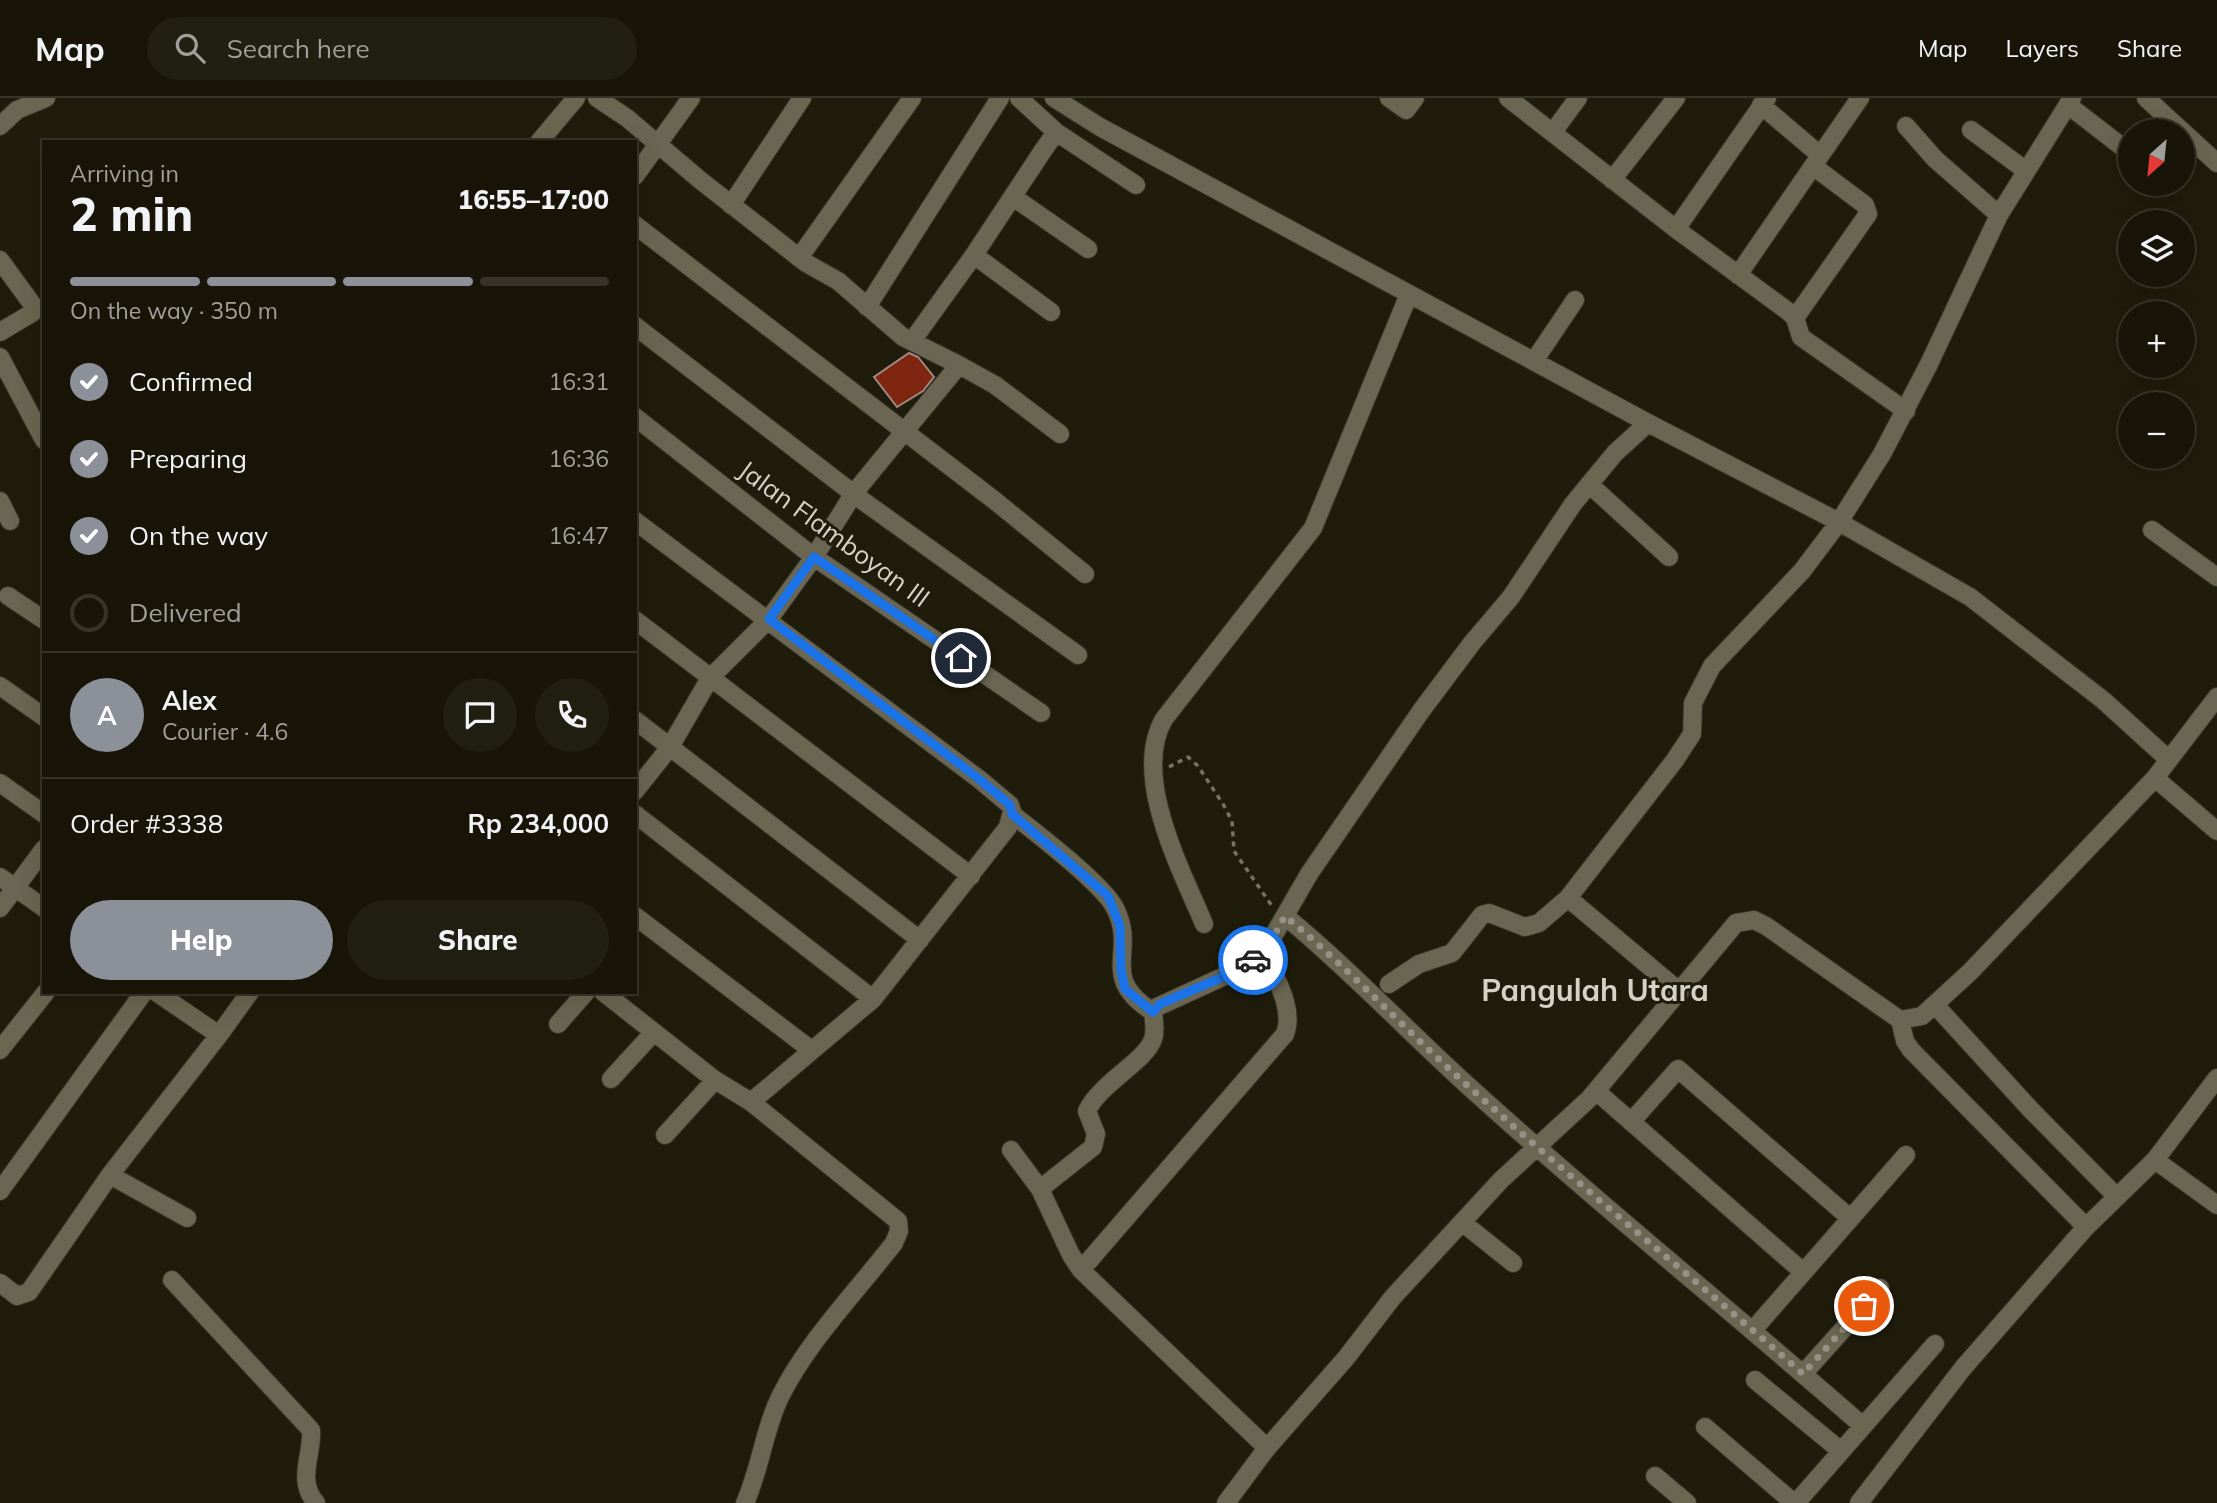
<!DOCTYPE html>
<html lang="en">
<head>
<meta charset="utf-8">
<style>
	body { margin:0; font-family:Mulish,sans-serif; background:#211e12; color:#f1f3f6; height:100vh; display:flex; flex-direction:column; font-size:26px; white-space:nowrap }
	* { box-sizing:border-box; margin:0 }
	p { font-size:23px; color:#9f9f9c }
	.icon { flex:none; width:38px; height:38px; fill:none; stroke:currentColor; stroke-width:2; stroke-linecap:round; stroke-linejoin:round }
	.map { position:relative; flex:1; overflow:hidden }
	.side { position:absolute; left:42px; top:42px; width:595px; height:854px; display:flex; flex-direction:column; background:#181508; border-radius:0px; box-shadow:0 7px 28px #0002,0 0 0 2px #363429 }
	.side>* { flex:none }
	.needle { width:46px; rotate:207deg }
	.tools { position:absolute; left:2118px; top:21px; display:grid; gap:14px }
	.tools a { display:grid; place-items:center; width:77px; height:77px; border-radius:50%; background:#181508; box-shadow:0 7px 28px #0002,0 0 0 2px #363429; font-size:35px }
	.pin { position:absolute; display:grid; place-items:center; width:60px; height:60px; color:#fff; margin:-30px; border:4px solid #fff; border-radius:50%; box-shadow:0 2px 7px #0007 }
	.courier { position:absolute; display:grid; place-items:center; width:70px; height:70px; margin:-35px; border:5px solid #1a73e8; border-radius:50%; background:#fff; color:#222; box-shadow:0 2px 9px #0007 }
	.summary em { font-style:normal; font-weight:800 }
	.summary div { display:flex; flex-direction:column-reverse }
	.summary { display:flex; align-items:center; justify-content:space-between; height:119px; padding:0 28px }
	h1 { font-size:46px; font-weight:800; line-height:52px }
	.bar { display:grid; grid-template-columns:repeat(4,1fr); gap:10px 7px; align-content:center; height:84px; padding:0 28px }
	.bar i { height:9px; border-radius:5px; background:#363429 }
	.bar .current { background:#8c9099 }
	.bar p { grid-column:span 4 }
	.line { display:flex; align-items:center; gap:18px; padding:0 28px; border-top:2px solid #363429 }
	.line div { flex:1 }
	.round { display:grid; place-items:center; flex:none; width:74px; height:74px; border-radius:37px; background:#211e12 }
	ol { padding:0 28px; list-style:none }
	li { display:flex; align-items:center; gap:21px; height:77px }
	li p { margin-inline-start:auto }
	li .icon { padding:7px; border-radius:50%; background:#8c9099; color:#fff; stroke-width:4 }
	li:last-child { color:#9f9f9c }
	li i { width:38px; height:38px; border:4px solid #363429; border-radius:50% }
	.primary-button { display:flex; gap:14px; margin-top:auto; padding:14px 28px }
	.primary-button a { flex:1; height:80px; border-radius:42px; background:#8c9099; color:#fff; font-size:28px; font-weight:800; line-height:80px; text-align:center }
	.primary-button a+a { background:#211e12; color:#f1f3f6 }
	header { display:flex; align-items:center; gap:42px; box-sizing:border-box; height:98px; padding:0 35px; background:#181508; border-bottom:2px solid #363429 }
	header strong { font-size:33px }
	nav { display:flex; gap:38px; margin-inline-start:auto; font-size:24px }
	.search { width:490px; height:63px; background:#211e12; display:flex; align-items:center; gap:18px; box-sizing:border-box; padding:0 24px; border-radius:38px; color:#9f9f9c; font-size:26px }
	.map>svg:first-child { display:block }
	.building { fill:#7f2611; stroke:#a18983; stroke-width:2 }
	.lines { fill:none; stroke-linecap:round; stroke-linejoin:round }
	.minor-casing { stroke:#36332c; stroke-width:20 }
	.path { stroke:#767365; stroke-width:3.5; stroke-dasharray:5 5; stroke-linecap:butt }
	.minor { stroke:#6a6651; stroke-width:18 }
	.done { stroke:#959285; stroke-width:7; stroke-dasharray:0 12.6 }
	.route { stroke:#1a73e8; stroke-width:9 }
	.labels { text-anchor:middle; stroke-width:6; stroke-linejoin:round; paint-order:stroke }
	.street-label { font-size:26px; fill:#d4d1c6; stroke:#201c0b }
	.quarter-label { font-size:30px; font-weight:bold; fill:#d4d1c6; stroke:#201c0b }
</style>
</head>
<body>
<header>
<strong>Map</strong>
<div class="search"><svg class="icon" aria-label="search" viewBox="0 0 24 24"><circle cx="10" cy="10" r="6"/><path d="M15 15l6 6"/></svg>Search here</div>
<nav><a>Map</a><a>Layers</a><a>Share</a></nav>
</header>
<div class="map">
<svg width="2217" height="1405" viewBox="0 0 2217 1405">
	<rect width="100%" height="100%" fill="#201c0b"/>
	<!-- building -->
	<path class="building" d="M909,255L918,259L934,279L923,293L897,309L874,279Z"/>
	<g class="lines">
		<defs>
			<path id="minor" d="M597,0L627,20L700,82L806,165L838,183L903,239L959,267
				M1019,0L1056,34
				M1054,0L1100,29L1648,325L1839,424L1970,499L2103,602L2168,661
				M1389,0L1406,12L1415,0
				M1508,0L1676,131L1789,214L1795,220L1801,239L1906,313
				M2146,0L2217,65
				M1761,7L1820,57
				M2068,7L2130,55
				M0,28L17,12L46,0
				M1906,28L1935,61L1999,117
				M1971,32L2025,72
				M1553,34L1578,0
				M539,44L576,0
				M635,78L691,0
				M1612,82L1676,0
				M1013,99L1088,151
				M731,107L802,0
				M635,127L994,402L1085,476
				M1676,131L1767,0
				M799,160L912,0
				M0,162L35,210L32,215L0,234
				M1738,177L1813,68
				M867,209L1000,0
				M1051,214L974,157L1044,51L1056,34L1136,87
				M1795,220L1868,116L1865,107L1813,68L1860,0
				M635,228L863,403L1078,557
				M912,243L974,157
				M0,259L44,342
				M1534,263L1575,202
				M635,319L814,459L1041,615
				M1589,386L1669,459
				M0,403L10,423
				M635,423L979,681L1010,707L1012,713L1008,729L873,901L751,1004
				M2152,432L2217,479
				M8,498L44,522
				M635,522L971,778
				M0,588L44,619
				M635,622L920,842
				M2155,680L2217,733
				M0,685L44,716
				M635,693L670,649L710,580L769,521L814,459L854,395L959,267L995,287L1060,336
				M635,716L873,901
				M1012,716C1036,735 1103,786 1115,810C1138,855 1097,878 1153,914
				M0,779L44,810
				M1568,800L1680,894
				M0,810L44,751
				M635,818L810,951
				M1285,818C1352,873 1411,937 1476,995C1602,1109 1735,1216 1863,1328
				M1204,826C1181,771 1131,678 1164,621L1313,430L1409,196
				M1389,886L1419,866L1452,855L1482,817L1489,815L1525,829L1539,825L1568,800L1675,662L1692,636L1693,605L1712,568L1802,473L1839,424L1882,356L1929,266L1999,117L2072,0
				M156,894L219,937L110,1077L187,1120
				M603,894L715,982L751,1004L898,1123L899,1133L894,1145C856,1194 809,1242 781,1297C764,1331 761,1369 745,1405
				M1936,908L2031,1012L2117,1099
				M558,926L586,894
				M219,937L250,894
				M0,952L46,894
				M611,981L654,934
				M1596,993L1803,1174
				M1631,1024L1678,971L1850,1120
				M665,1037L715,982
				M1011,1052L1040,1091L1071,1157L1081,1172L1267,1350
				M2155,1062L2217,980
				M1040,1091L1093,1049L1096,1036L1087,1013C1100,985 1146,963 1153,941C1156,933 1154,923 1153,914L1157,909L1242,870L1264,854L1309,776L1421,613L1472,545L1511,499L1573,406L1615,355L1648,325
				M0,1093L144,894
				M1463,1125L1513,1165
				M2086,1129L2155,1062L2217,1107
				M1081,1172L1285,936C1295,910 1274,878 1264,854
				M172,1182L311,1332C313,1357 296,1382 316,1405
				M0,1185L17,1198L29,1194L110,1077
				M1753,1232L1906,1057
				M1803,1276L1880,1190
				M1755,1282L1841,1353
				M1705,1329L1794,1405
				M1655,1378L1687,1405
				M1226,1405L1267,1350L1346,1260L1393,1199L1501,1082L1590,1000L1736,825L1754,822L1766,828L1900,922L1922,918L1970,874L2155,680L2217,599
				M1796,1405L1935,1246
				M1859,1405L1963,1270L2086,1129L1911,952L1905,943L1900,922"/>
		</defs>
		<!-- minor casing -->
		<use href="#minor" class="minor-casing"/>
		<!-- path -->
		<path class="path" d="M1169,669L1188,659L1198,668L1223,706L1232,723L1234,753L1272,808"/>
		<!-- minor -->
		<use href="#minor" class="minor"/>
	</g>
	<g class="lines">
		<!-- done -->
		<path class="done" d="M1253,862L1270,845L1285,818C1352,873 1411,938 1476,995C1583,1091 1695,1181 1803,1276L1864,1208"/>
		<!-- route -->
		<path class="route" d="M961,560L814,459L769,521L979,681L1010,707L1012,716L1108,798L1120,828L1121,872L1125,891L1153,914L1160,906L1232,875L1253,862"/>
	</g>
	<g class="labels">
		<!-- street labels -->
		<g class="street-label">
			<text transform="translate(834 436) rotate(36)" y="9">Jalan Flamboyan III</text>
		</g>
		<!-- quarter labels -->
		<g class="quarter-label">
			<text x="1595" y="903">Pangulah Utara</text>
		</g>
	</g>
</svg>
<div class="tools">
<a><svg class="needle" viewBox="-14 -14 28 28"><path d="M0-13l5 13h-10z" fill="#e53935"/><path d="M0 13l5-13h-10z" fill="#9f9f9c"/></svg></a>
<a><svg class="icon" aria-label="layers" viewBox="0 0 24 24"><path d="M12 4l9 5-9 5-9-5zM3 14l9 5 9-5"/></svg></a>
<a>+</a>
<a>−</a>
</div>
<div class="pin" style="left:1864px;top:1208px;background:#ea580c"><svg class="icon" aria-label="bag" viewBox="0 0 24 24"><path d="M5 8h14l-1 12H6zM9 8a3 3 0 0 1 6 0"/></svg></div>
<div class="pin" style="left:961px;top:560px;background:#1f2937"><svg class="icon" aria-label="home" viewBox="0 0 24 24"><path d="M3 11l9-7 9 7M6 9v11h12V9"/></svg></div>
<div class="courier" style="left:1253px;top:862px"><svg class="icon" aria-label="car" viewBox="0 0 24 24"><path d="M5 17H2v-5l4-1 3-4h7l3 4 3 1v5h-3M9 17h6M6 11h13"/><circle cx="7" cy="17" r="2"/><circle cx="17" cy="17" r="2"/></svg></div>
<section class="side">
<div class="summary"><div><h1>2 min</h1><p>Arriving in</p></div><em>16:55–17:00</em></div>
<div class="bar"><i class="current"></i><i class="current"></i><i class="current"></i><i></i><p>On the way · 350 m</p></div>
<ol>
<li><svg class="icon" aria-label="check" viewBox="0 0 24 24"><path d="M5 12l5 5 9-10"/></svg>Confirmed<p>16:31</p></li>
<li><svg class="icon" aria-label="check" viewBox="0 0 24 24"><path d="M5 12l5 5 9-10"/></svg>Preparing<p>16:36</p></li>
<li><svg class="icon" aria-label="check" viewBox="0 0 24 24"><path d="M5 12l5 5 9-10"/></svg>On the way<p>16:47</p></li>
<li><i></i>Delivered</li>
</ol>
<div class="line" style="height:126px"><b class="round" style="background:#8c9099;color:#fff">A</b><div><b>Alex</b><p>Courier · 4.6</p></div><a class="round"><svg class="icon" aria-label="chat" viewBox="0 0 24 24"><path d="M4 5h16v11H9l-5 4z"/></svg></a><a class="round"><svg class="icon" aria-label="phone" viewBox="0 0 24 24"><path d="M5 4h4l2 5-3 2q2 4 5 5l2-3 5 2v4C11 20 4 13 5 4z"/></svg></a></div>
<div class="line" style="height:91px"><div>Order #3338</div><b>Rp 234,000</b></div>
<div class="primary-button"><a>Help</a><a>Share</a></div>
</section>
</div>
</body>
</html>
